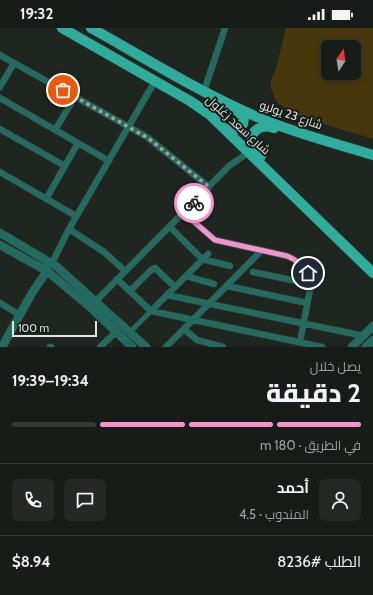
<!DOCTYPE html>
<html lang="ar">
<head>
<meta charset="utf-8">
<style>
	body { margin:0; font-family:Cabin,Cairo,sans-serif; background:#242925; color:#f1f3f6; direction:rtl; height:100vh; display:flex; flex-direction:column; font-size:15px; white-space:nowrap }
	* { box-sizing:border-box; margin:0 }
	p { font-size:13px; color:#9ea1a2 }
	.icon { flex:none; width:22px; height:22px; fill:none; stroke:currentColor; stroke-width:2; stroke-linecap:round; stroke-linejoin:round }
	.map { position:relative; height:319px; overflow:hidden; direction:ltr }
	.details { display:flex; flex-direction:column; background:#171c18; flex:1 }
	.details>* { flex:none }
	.needle { width:26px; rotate:12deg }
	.fabs { position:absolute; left:321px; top:12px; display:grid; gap:8px }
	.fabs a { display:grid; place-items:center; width:40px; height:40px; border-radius:6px; background:#171c18; box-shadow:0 2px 6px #0003,0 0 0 1px #363a37; font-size:20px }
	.scale { position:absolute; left:12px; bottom:10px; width:85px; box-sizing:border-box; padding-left:4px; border:2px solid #dfe4e0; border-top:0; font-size:11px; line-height:14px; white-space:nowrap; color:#dfe4e0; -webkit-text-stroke:3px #161d17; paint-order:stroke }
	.pin { position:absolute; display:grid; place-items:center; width:34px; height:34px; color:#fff; margin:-17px; border:2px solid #fff; border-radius:50%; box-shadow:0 1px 4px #0007 }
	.courier { position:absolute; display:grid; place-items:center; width:40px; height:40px; margin:-20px; border:3px solid #f890cc; border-radius:50%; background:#fff; color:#222; box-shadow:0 1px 5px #0007 }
	.summary em { font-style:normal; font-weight:800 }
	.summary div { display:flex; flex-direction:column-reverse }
	.summary { display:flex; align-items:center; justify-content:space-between; height:68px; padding:0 12px }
	h1 { font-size:26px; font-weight:800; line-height:30px }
	.bar { display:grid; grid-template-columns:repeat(4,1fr); gap:6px 4px; align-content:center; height:48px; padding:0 12px }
	.bar i { height:5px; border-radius:3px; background:#363a37 }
	.bar .selected { background:#f890cc }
	.bar p { grid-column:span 4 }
	.line { display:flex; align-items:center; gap:10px; padding:0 12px; border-top:1px solid #363a37 }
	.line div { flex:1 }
	.round { display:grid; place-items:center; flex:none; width:42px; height:42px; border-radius:6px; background:#242925 }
	.status { display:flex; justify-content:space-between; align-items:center; height:28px; padding:0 20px; background:#171c18; direction:ltr }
	.status svg { height:11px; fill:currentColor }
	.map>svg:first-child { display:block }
	.green { fill:#48360d; fill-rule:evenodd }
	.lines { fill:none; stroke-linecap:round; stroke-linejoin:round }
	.pedestrian-casing { stroke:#3a413b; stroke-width:5.5 }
	.minor-casing { stroke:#3a413b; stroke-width:7 }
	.tertiary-casing { stroke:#3a413b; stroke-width:9 }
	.primary-casing { stroke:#3a413b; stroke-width:11 }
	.pedestrian { stroke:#236b61; stroke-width:4.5 }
	.minor { stroke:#236b61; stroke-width:6 }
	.tertiary { stroke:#236b61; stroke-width:8 }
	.primary { stroke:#2ead9d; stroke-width:10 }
	.done { stroke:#9ca29d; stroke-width:4; stroke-dasharray:0 7.2 }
	.route { stroke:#f890cc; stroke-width:5 }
	.labels { text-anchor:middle; stroke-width:4; stroke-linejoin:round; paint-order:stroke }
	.street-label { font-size:12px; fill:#dfe4e0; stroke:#161d17 }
</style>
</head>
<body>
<div class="status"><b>19:32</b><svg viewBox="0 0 49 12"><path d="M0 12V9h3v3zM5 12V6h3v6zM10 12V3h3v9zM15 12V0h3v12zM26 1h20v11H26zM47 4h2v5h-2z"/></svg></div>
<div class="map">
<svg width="373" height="319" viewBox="0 0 373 319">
	<rect width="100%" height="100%" fill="#1f2620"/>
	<!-- green -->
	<path class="green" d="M286,0H373V111L301,89L278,75L274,69L271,59V52L276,41ZM328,19H354V45H328Z"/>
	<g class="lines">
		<defs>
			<path id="pedestrian" d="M130,304L151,283"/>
			<path id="minor" d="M0,27L147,109L209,159
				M0,59L14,35
				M204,63L225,0
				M0,70L109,133
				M0,101L65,138
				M55,102L75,69
				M0,144L76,188
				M46,171L78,115
				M184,185L215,212L287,228C300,233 309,243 311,256L300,314
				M170,199L202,231L230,238
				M69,201L104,224L125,243
				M52,235L69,201L155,53
				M253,244L311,256
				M186,248L214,256
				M117,251L151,283L322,319
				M227,258L307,275
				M130,263L151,242L155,240L175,259
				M167,267L364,308
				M0,275L20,287
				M93,276L229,138L249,124
				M151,283L208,226
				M184,301L197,312L223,319
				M50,319H51
				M100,319L116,304
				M166,319L262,222"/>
			<path id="tertiary" d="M0,205L56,238L146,319
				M0,217L47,243L90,279L132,319
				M2,319L32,265L47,243V238
				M352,319L373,298
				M366,319L373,312"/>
			<path id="primary" d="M62,0L190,73L209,86L373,245
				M91,0C145,30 199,64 257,89C294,105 334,115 373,127
				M226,101H237L243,96L244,89L235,81
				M261,128L251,115C251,101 262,96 274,100"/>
		</defs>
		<!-- pedestrian casing -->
		<use href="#pedestrian" class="pedestrian-casing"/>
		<!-- minor casing -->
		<use href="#minor" class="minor-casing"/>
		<!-- tertiary casing -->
		<use href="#tertiary" class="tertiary-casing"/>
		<!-- primary casing -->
		<use href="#primary" class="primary-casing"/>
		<!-- pedestrian -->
		<use href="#pedestrian" class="pedestrian"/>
		<!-- minor -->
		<use href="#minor" class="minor"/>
		<!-- tertiary -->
		<use href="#tertiary" class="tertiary"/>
		<!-- primary -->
		<use href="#primary" class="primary"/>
	</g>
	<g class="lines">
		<!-- done -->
		<path class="done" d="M63,62L148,110L209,159L194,175"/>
		<!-- route -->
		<path class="route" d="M194,175L184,185L215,212L287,228C297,232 302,237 308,245"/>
	</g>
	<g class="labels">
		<!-- street labels -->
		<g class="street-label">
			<text transform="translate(291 87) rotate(19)" y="4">شارع 23 يوليو</text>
			<text transform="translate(238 97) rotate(42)" y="4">شارع سعد زغلول</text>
		</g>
	</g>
</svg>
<div class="fabs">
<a><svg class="needle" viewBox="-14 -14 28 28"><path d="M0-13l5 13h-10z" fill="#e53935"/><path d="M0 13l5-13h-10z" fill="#9ea1a2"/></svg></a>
</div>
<div class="scale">100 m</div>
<div class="pin" style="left:63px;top:62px;background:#ea580c"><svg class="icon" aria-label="bag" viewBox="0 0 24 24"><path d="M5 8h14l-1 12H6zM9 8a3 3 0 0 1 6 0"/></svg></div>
<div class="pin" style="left:308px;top:245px;background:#1f2937"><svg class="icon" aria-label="home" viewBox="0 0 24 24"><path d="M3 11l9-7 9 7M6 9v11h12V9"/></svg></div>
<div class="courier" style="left:194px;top:175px"><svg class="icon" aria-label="bike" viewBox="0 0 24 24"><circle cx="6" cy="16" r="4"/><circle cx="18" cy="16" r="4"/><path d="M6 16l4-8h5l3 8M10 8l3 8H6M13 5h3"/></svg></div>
</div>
<section class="details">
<div class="summary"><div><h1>2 دقيقة</h1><p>يصل خلال</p></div><em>19:34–19:39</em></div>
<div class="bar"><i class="selected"></i><i class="selected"></i><i class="selected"></i><i></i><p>في الطريق · 180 m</p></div>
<div class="line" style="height:72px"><a class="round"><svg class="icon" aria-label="person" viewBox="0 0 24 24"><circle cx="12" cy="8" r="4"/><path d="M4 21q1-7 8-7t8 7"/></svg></a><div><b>أحمد</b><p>المندوب · 4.5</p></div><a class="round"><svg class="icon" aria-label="chat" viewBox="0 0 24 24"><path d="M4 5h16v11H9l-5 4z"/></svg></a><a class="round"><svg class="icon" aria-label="phone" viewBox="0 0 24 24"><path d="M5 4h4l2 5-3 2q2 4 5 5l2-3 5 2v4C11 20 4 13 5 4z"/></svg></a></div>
<div class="line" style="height:52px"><div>الطلب #8236</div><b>$8.94</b></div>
</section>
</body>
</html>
